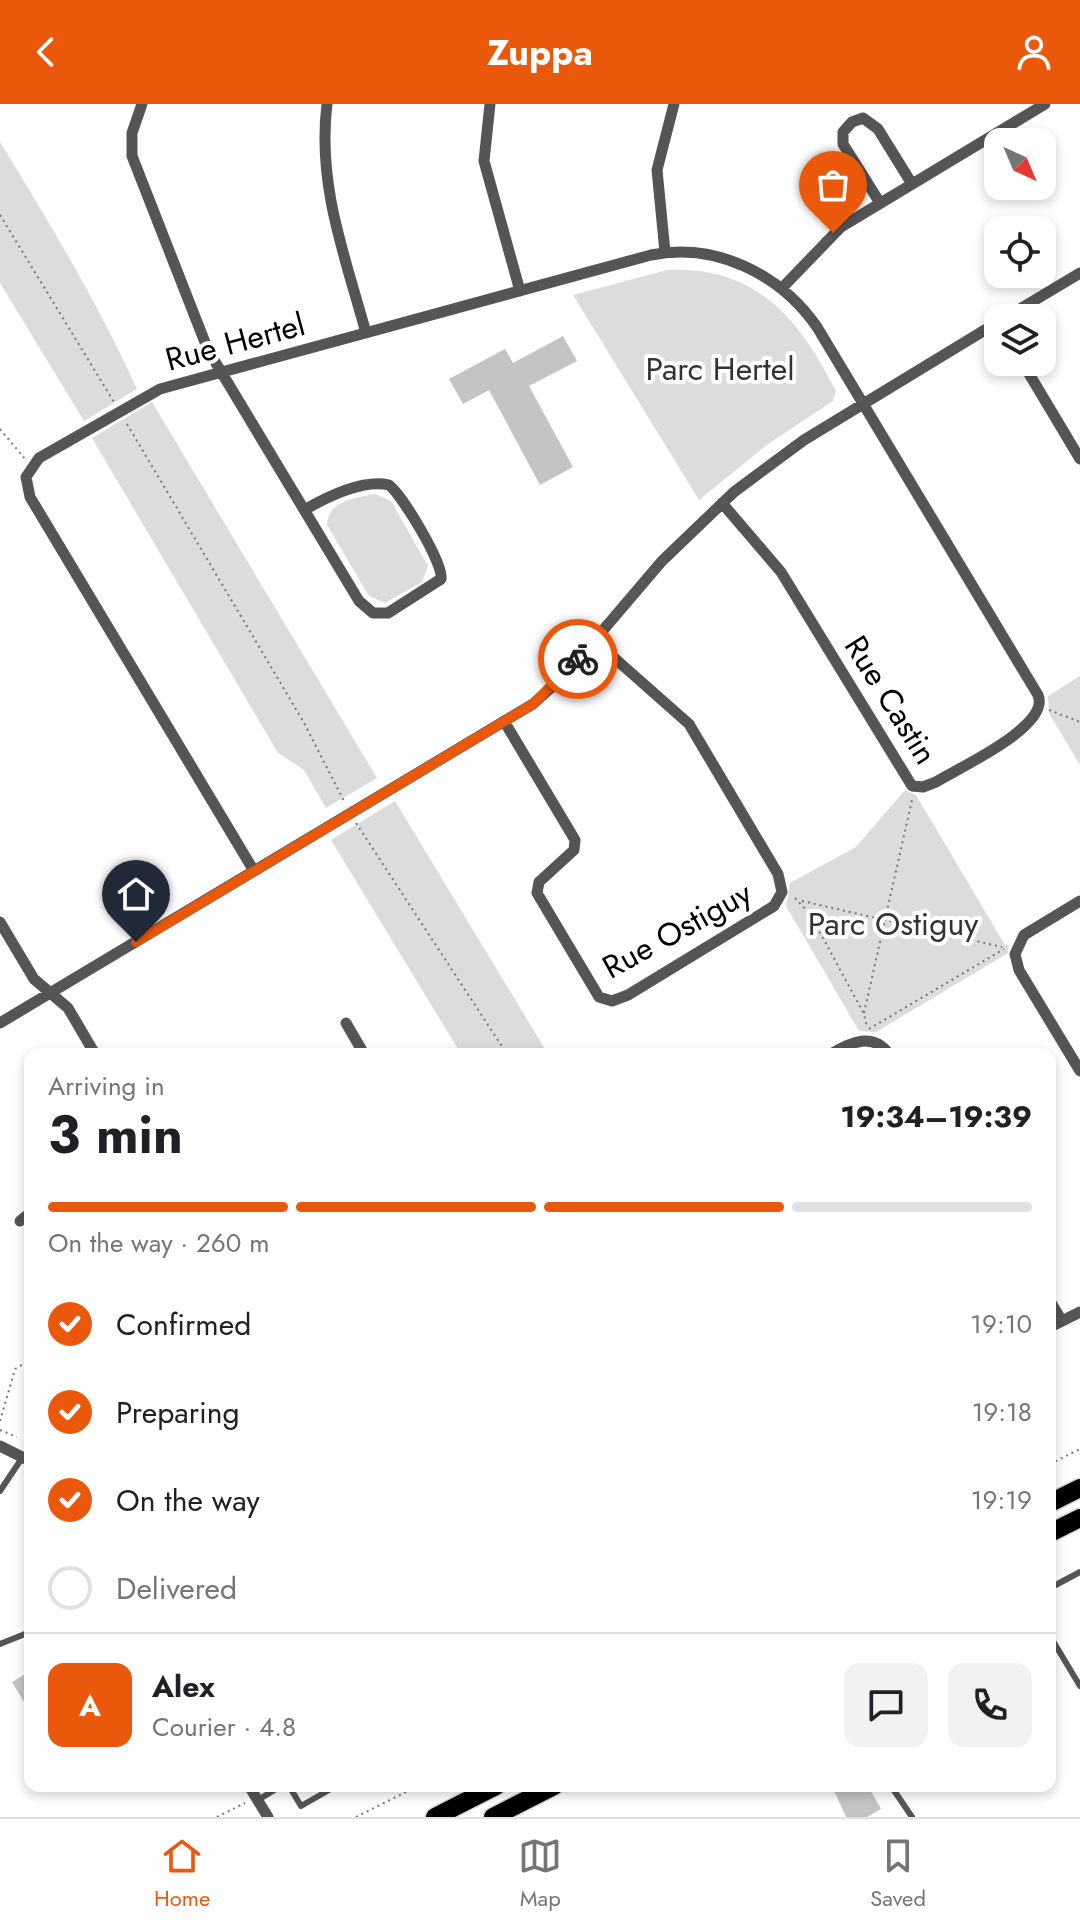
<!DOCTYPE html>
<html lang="en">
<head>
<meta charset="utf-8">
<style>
	body { margin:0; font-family:Jost,sans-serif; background:#f2f2f2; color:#202124; height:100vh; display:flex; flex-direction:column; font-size:30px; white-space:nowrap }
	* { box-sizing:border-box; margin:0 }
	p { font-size:26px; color:#757577 }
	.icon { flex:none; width:44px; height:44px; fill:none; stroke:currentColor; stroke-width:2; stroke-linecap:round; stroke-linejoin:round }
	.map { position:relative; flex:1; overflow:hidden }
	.panel { position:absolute; left:24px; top:944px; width:1032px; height:744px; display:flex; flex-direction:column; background:#fff; border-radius:16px; box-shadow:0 4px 12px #0003 }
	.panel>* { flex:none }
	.needle { width:52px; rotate:136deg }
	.fabs { position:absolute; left:984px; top:24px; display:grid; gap:16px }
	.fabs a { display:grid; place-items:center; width:72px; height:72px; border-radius:16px; background:#fff; box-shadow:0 4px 12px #0003; font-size:40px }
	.pin { position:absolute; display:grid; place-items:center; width:68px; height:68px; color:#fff; margin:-82px -34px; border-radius:50% 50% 50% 0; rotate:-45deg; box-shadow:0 0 8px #0007 }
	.pin .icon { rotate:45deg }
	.courier { position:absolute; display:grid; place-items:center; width:80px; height:80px; margin:-40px; border:6px solid #ea580c; border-radius:50%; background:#fff; color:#222; box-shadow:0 2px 10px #0007 }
	.head em { font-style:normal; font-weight:700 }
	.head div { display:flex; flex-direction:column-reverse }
	.head { display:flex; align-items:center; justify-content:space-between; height:136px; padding:0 24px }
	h1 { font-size:52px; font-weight:700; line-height:60px }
	.bar { display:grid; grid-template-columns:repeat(4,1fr); gap:12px 8px; align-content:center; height:96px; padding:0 24px }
	.bar i { height:10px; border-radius:6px; background:#e0e0e0 }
	.bar .current { background:#ea580c }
	.bar p { grid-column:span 4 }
	.line { display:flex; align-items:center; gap:20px; padding:0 24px; border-top:2px solid #e0e0e0 }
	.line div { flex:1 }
	.round { display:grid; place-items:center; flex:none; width:84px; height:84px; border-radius:16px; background:#f2f2f2 }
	ol { padding:0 24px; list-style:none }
	li { display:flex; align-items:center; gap:24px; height:88px }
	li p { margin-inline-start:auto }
	li .icon { padding:8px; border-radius:50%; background:#ea580c; color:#fff; stroke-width:4 }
	li:last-child { color:#757577 }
	li i { width:44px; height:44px; border:4px solid #e0e0e0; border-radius:50% }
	header { display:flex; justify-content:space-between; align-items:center; height:104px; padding:0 24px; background:#ea580c; color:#fff; font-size:36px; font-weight:700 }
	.tabs { display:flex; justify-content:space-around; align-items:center; height:112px; border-top:2px solid #e0e0e0; background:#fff; font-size:22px; color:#757577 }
	.tabs a { display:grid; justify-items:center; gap:4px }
	.tabs .current { color:#ea580c }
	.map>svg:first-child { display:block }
	.green { fill:#dcdcdc }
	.building { fill:#c4c4c4 }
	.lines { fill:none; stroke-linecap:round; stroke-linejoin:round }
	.primary-casing { stroke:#dbdbdb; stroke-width:21 }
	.path { stroke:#777; stroke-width:2; stroke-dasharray:2 4; stroke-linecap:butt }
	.lane { stroke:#555; stroke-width:6 }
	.street { stroke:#555; stroke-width:11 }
	.primary { stroke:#000; stroke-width:18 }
	.done { stroke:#595959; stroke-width:8; stroke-dasharray:0 14.4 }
	.route { stroke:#ea580c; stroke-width:10 }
	.labels { text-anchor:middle; stroke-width:8; stroke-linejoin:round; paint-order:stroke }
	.street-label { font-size:32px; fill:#000; stroke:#fff }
	.park-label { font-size:32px; fill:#333; stroke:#fff }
</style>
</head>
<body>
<header><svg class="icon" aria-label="back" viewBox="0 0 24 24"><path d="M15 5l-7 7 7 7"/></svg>Zuppa<svg class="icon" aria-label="person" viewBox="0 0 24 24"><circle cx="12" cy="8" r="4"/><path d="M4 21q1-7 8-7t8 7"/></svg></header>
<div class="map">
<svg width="1080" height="1713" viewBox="0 0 1080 1713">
	<rect width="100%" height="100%" fill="#fff"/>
	<!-- green -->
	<path class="green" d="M0,38C49,118 98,199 137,285L84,317L0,179Z
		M667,166C756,162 798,213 836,287L833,297L768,340L699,396L573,191Z
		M152,298L377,674L326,704L304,666L278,649L92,334Z
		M375,390L391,397L428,462L422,478L385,499L369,492L327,421C328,396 356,394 375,390Z
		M1080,572V661L1049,609L1048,592Z
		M905,686L916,691L1005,841H1009L1008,849L876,928L859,927L786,802L790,779L856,743Z
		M395,697L548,950H461L331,736Z"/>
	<!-- building -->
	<path class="building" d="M563,232L577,257L529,282L573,363L540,381L489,286L463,300L449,275L505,245L513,259Z
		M30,1567V1608L12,1578Z
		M832,1682H868L881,1705L867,1713H846Z"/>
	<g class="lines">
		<defs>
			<path id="primary" d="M1050,1399L1080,1384
				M1050,1429L1080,1414
				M435,1713L496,1682
				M493,1713L554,1682"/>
		</defs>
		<!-- primary casing -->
		<use href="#primary" class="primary-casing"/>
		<!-- path -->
		<path class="path" d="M0,111L114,298
			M127,320L303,617L345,699
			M0,325L25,355
			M1049,606L1080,618
			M356,719L507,950
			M795,794L810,810L864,910L867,923
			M802,797L1002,843
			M864,909L912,696
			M869,925L1004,845
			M0,1317L15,1265L30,1256
			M0,1326L17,1333
			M1050,1360L1080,1345
			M217,1713L245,1699
			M356,1713L418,1682"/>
		<!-- lane -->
		<path class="lane" d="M0,1387L22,1354
			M1050,1484L1080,1468
			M1050,1532L1080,1582
			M0,1540L30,1528
			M289,1682L301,1702L336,1682
			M891,1682L912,1713
			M258,1696L281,1682"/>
		<!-- street -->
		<path class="street" d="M142,0L132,29V52L208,246L359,497L373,509H388L441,475C444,460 402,391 389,381C363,375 327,393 306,405
			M327,0C317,81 345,152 366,229
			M490,0L484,57L520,187
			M880,99L843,40V28L852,18L863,14L878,25L912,80
			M665,148L657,66L674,0
			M782,184L841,123L1045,0
			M1005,214L1080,169
			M1022,258L1080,355
			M504,617L575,736L574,746L539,778L537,789L599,893L612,897L628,891L774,802L782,788L778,770L689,620L594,536
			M254,767L30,393L26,373L39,354L160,285L651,151C716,138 780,170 817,223L1038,591C1051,622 960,663 936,678L923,683L912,682L781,468L722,399
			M1080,797L1024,831L1015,850L1019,866L1080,967
			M0,818L34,875L68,904L95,950
			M0,919L533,600L564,572L662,457L734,388L804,336L998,218
			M346,919L364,950
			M831,950C851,938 873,928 889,950
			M20,1117L30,1109
			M1050,1197L1062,1217
			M1050,1223L1080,1208
			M0,1342L30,1357
			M249,1682L268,1713"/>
		<!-- primary -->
		<use href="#primary" class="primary"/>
	</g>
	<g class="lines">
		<!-- done -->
		<path class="done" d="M578,555C626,496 674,439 732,390C772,355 817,328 862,299L812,215L782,184L833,129"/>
		<!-- route -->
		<path class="route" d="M136,838L533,600L578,555"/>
	</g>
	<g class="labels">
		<!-- street labels -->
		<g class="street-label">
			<text transform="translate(235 238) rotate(-15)" y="11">Rue Hertel</text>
			<text transform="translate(891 596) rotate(58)" y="11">Rue Castin</text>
			<text transform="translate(677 826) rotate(-29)" y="11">Rue Ostiguy</text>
		</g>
		<!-- park labels -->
		<g class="park-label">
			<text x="720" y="276">Parc Hertel</text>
			<text x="893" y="831">Parc Ostiguy</text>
		</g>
	</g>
</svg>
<div class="fabs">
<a><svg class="needle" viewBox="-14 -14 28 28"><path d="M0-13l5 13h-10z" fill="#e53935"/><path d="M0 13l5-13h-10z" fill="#757577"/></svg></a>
<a><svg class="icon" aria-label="locate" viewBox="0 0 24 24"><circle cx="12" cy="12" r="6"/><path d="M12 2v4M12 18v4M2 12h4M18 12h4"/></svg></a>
<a><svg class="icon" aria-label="layers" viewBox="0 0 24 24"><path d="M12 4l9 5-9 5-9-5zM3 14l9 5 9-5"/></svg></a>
</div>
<div class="pin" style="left:833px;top:129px;background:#ea580c"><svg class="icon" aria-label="bag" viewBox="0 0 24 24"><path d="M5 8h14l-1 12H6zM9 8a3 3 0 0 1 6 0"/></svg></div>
<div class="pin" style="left:136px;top:838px;background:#1f2937"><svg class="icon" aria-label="home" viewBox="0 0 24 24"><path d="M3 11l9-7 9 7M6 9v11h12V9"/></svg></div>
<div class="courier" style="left:578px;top:555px"><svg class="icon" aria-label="bike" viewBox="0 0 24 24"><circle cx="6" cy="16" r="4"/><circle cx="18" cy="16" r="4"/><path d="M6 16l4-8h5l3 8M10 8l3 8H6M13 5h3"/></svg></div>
<section class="panel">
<div class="head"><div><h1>3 min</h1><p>Arriving in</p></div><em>19:34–19:39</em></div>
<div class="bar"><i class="current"></i><i class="current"></i><i class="current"></i><i></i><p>On the way · 260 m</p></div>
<ol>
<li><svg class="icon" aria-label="check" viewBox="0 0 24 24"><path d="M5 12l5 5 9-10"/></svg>Confirmed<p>19:10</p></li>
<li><svg class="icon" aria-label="check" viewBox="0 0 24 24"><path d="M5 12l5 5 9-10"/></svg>Preparing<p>19:18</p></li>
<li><svg class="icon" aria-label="check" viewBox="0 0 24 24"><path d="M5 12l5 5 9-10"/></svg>On the way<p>19:19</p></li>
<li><i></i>Delivered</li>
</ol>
<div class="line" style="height:144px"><b class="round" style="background:#ea580c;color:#fff">A</b><div><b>Alex</b><p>Courier · 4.8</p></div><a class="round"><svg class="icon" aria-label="chat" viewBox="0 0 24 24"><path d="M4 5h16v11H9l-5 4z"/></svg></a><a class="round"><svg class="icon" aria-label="phone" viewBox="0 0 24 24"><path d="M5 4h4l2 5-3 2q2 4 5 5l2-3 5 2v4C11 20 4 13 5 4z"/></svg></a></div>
</section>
</div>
<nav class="tabs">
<a class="current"><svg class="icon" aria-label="home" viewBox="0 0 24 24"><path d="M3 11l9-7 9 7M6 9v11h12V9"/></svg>Home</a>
<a><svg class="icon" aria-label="map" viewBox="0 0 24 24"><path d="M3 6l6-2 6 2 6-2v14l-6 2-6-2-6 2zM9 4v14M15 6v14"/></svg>Map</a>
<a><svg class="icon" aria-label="saved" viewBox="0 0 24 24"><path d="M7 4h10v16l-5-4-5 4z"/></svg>Saved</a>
</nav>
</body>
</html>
